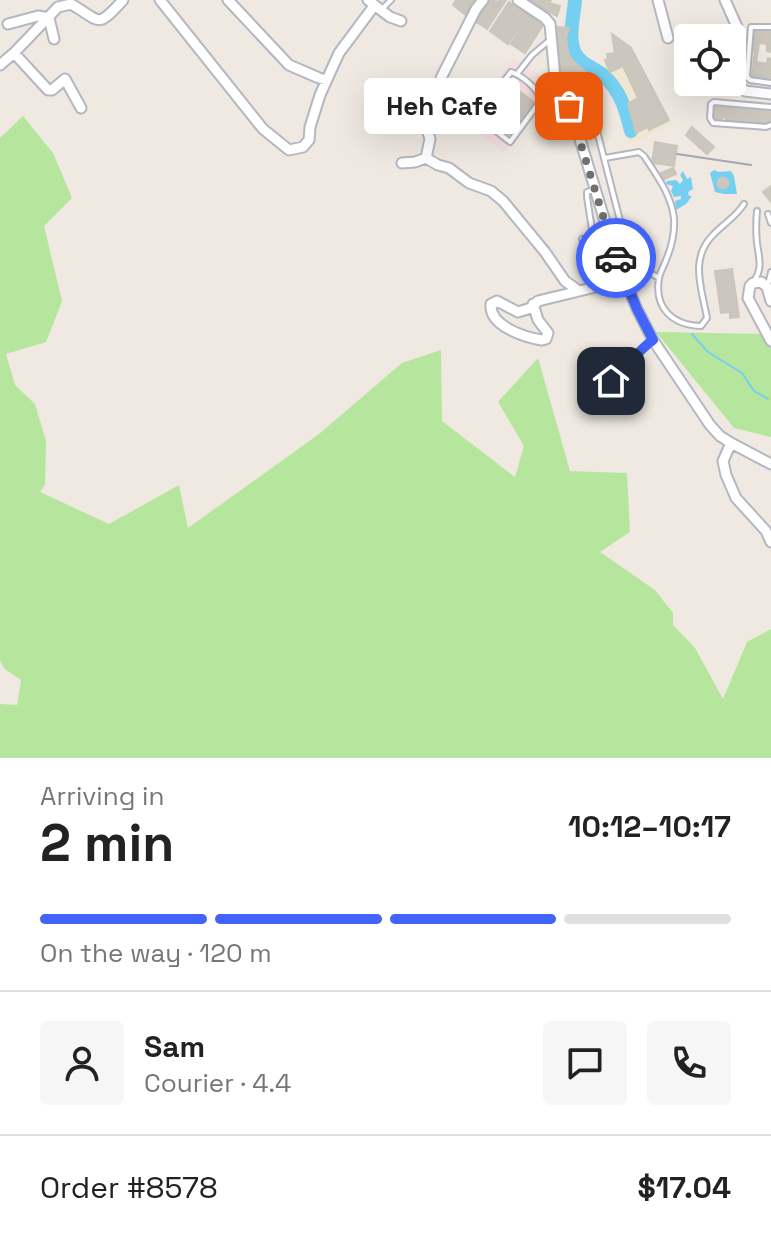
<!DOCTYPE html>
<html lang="en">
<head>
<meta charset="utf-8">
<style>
	body { margin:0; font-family:"Space Grotesk",sans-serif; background:#f6f6f6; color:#222; height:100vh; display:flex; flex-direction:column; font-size:30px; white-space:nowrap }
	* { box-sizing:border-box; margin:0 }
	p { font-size:26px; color:#767676 }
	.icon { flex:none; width:44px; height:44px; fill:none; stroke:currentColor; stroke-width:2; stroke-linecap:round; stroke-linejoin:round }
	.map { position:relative; height:758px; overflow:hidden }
	.sheet { display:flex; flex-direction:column; background:#fff; flex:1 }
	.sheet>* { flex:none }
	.controls { position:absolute; left:674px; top:24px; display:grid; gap:16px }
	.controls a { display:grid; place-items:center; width:72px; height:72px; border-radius:8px; background:#fff; box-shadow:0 8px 32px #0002; font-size:40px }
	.pin { position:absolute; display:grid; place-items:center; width:68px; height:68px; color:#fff; margin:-34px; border-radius:16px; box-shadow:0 4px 12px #0006 }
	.courier { position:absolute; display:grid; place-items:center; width:80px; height:80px; margin:-40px; border:6px solid #4264fb; border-radius:50%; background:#fff; color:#222; box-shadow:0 2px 10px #0007 }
	.bubble { position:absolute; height:56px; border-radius:8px; background:#fff; box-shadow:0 8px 32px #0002; font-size:26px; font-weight:700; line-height:56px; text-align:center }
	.head em { font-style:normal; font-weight:700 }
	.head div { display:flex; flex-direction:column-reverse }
	.head { display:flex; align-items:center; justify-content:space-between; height:136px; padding:0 40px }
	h1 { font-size:52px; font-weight:700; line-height:60px }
	.bar { display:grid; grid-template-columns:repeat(4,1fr); gap:12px 8px; align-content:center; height:96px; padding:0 40px }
	.bar i { height:10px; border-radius:6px; background:#e0e0e0 }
	.bar .selected { background:#4264fb }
	.bar p { grid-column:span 4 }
	.line { display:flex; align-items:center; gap:20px; padding:0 40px; border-top:2px solid #e0e0e0 }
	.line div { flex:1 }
	.round { display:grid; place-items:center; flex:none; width:84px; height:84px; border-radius:8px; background:#f6f6f6 }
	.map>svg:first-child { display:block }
	.education { fill:#f0e6d1 }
	.medical { fill:#f5dfe0 }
	.green { fill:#b6e59e }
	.water { fill:#75cff0 }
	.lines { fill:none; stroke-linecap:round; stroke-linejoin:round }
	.stream { stroke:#75cff0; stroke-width:2 }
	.river { stroke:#75cff0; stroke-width:14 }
	.building { fill:#cbc7bf; stroke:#cbc5ba; stroke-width:2 }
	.service-casing { stroke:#b4b7c1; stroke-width:8 }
	.minor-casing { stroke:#b4b7c1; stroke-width:13 }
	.service { stroke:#fff; stroke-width:4 }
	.minor { stroke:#fff; stroke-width:9 }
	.rail { stroke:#a3a6b8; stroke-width:2 }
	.done { stroke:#726f6d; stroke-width:8; stroke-dasharray:0 14.4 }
	.route { stroke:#4264fb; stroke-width:10 }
</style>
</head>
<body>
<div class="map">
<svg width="771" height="758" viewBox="0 0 771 758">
	<rect width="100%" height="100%" fill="#efe9e1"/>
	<!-- education -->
	<path class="education" d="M612,34L631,48L671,124L637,142L628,143L627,132L636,130L626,99L603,68L607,65L605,60L608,58L607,54L615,52Z"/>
	<!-- medical -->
	<path class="medical" d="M514,58L538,74L547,104L536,126L530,121L504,153L465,121Z"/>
	<!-- green -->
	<path class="green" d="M23,116L53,153L72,198L44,226L62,301L46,342L6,354L15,385L35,404L46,441L45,485L40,492L109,524L179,485L188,528L319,434L402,363L441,350L442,421L515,477L524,446L498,402L538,358L570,471L627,473L630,532L600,552L655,590L673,613V625L695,648L723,699L747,642L771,629V758H0V704L17,705L21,680L5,669L0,661V138Z
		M656,332L771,334V437L734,428Z"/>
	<!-- water -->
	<path class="water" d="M714,170L719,172L731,171L734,176L737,194H724L715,192L710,173Z
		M683,171L687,179L691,177L693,189L688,192L689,196H692L686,204L676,210L675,201L681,199V196L674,197L671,191L673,186L666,184L667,181L676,180L680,184L683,180L680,175Z"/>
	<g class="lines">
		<!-- stream -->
		<path class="stream" d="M692,334L708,352L742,373L754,391L768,399"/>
		<!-- river -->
		<path class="river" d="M575,0C574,15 568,37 574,51C579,64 593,67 603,75C620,90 626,110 631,131"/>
	</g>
	<!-- building -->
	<path class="building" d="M456,0H477L466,15L453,5Z
		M490,0L499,2L483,26L476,22Z
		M500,0H506L487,29L483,26Z
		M528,0H551L549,3L560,6L557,16Z
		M509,2L528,14L508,44L490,31Z
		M529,16L543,25L525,53L511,44Z
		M558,27L569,28L566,38L568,52L572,60L585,71L581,73L584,81L591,77L596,89L573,102L560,79L557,37Z
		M756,27L771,29V52L767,51V44L759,43L756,62L767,64L768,58L771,59V80L752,77L755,50H752V44L756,45V43H754Z
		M612,34L631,48L669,120L649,130L637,107L641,104L623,66L610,72L605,60L608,59L607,54L615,53Z
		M506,81L537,105L509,140L479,116Z
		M638,98L641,104L637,107L647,127L636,133L628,104Z
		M713,104L771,109V119L769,123L743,122V119H741V123L726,122V118L722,117V122L714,121Z
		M692,127L714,147L707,154L686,135Z
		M655,142L677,146L674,166L652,163Z
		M673,168L676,174L662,180L659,174Z
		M717.5 183a5.5 5.5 0 1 1 11 0a5.5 5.5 0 1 1-11 0Z
		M771,186V202L763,192Z
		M732,269L739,317L730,318V312L721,313L715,271Z"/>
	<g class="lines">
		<defs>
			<path id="service" d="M383,8L391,0
				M771,27H751L747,77L750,80L771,83
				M511,72C523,76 537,88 541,100L510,142L477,116Z
				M517,74L532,55L551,39
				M771,107L714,102L711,104L710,118L713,123L766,127L771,125
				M571,108L586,117L596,127L627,248V259L621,269
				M605,158L639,152L644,156C657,176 671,194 674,218C675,234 672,246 666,260C664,266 660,272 659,278C654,308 672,325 701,326L707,318C702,289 689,259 713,235C723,224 736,217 744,204
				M768,214L771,223
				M582,239L585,242L593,236L587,197V192L593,190
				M627,259L659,278
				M754,281C763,268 759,258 757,243C756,233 756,221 757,211
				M768,285L771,272
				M599,384C627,377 629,357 651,341"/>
			<path id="minor" d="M160,0L263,129L289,150L303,147L309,140L310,127L320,95L339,53L374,6
				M228,0L289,65L319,78L326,80
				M368,0L390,17L401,21
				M518,0L545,18L550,24L555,78L569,106L576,126L617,261L637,309L653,340L710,425L720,436L731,443L771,464
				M658,0L668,38
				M725,0L738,29L737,83L745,91L771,94
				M8,24L38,16L49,18L54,39
				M14,53L48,90H52L65,79L81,108
				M0,65L14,53L58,7L71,4C101,21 96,30 123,0
				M426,158L438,165L449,168L469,183L491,191L503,201L545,252L565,281L579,291
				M402,163L415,162L426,158L430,139L425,123L442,76L476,9L483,0
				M771,301L767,287L761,282L753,283L750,286L748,298L771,341
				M533,304L538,320L548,333L546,339L542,340C524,337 489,326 491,304L497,301L518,312L531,308L538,301L604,285L613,276L617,261
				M731,443L723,461L726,475L736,498L766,531L771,542"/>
		</defs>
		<!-- service casing -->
		<use href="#service" class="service-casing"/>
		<!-- minor casing -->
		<use href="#minor" class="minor-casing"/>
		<!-- service -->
		<use href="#service" class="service"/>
		<!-- minor -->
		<use href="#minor" class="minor"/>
		<!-- rail -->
		<path class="rail" d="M677,154L751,165"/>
	</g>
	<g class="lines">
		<!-- done -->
		<path class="done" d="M569,106L616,258"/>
		<!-- route -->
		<path class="route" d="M611,381C627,368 637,351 653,340L637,309L616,258"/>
	</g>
</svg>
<div class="controls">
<a><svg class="icon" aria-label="locate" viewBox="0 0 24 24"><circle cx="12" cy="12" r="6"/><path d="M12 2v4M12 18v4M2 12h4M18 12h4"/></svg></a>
</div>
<div class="pin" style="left:569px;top:106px;background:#ea580c"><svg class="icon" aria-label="bag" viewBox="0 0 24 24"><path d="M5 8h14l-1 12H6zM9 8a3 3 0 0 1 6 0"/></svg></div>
<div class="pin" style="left:611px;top:381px;background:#1f2937"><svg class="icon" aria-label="home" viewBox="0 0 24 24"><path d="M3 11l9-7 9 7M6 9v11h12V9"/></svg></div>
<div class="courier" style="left:616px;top:258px"><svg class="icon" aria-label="car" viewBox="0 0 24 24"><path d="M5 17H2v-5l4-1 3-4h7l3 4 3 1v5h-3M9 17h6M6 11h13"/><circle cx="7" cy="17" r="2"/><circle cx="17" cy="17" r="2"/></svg></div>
<div class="bubble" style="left:364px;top:78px;width:156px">Heh Cafe</div>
</div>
<section class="sheet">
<div class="head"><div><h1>2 min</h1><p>Arriving in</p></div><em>10:12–10:17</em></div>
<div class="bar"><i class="selected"></i><i class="selected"></i><i class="selected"></i><i></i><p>On the way · 120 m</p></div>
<div class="line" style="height:144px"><a class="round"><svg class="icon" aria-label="person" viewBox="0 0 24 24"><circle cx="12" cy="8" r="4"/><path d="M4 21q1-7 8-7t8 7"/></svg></a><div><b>Sam</b><p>Courier · 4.4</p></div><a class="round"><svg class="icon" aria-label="chat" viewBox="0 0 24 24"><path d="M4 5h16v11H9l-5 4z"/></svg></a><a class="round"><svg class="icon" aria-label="phone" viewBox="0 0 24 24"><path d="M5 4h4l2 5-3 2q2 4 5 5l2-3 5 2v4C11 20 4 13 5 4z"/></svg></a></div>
<div class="line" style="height:104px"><div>Order #8578</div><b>$17.04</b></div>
</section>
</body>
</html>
